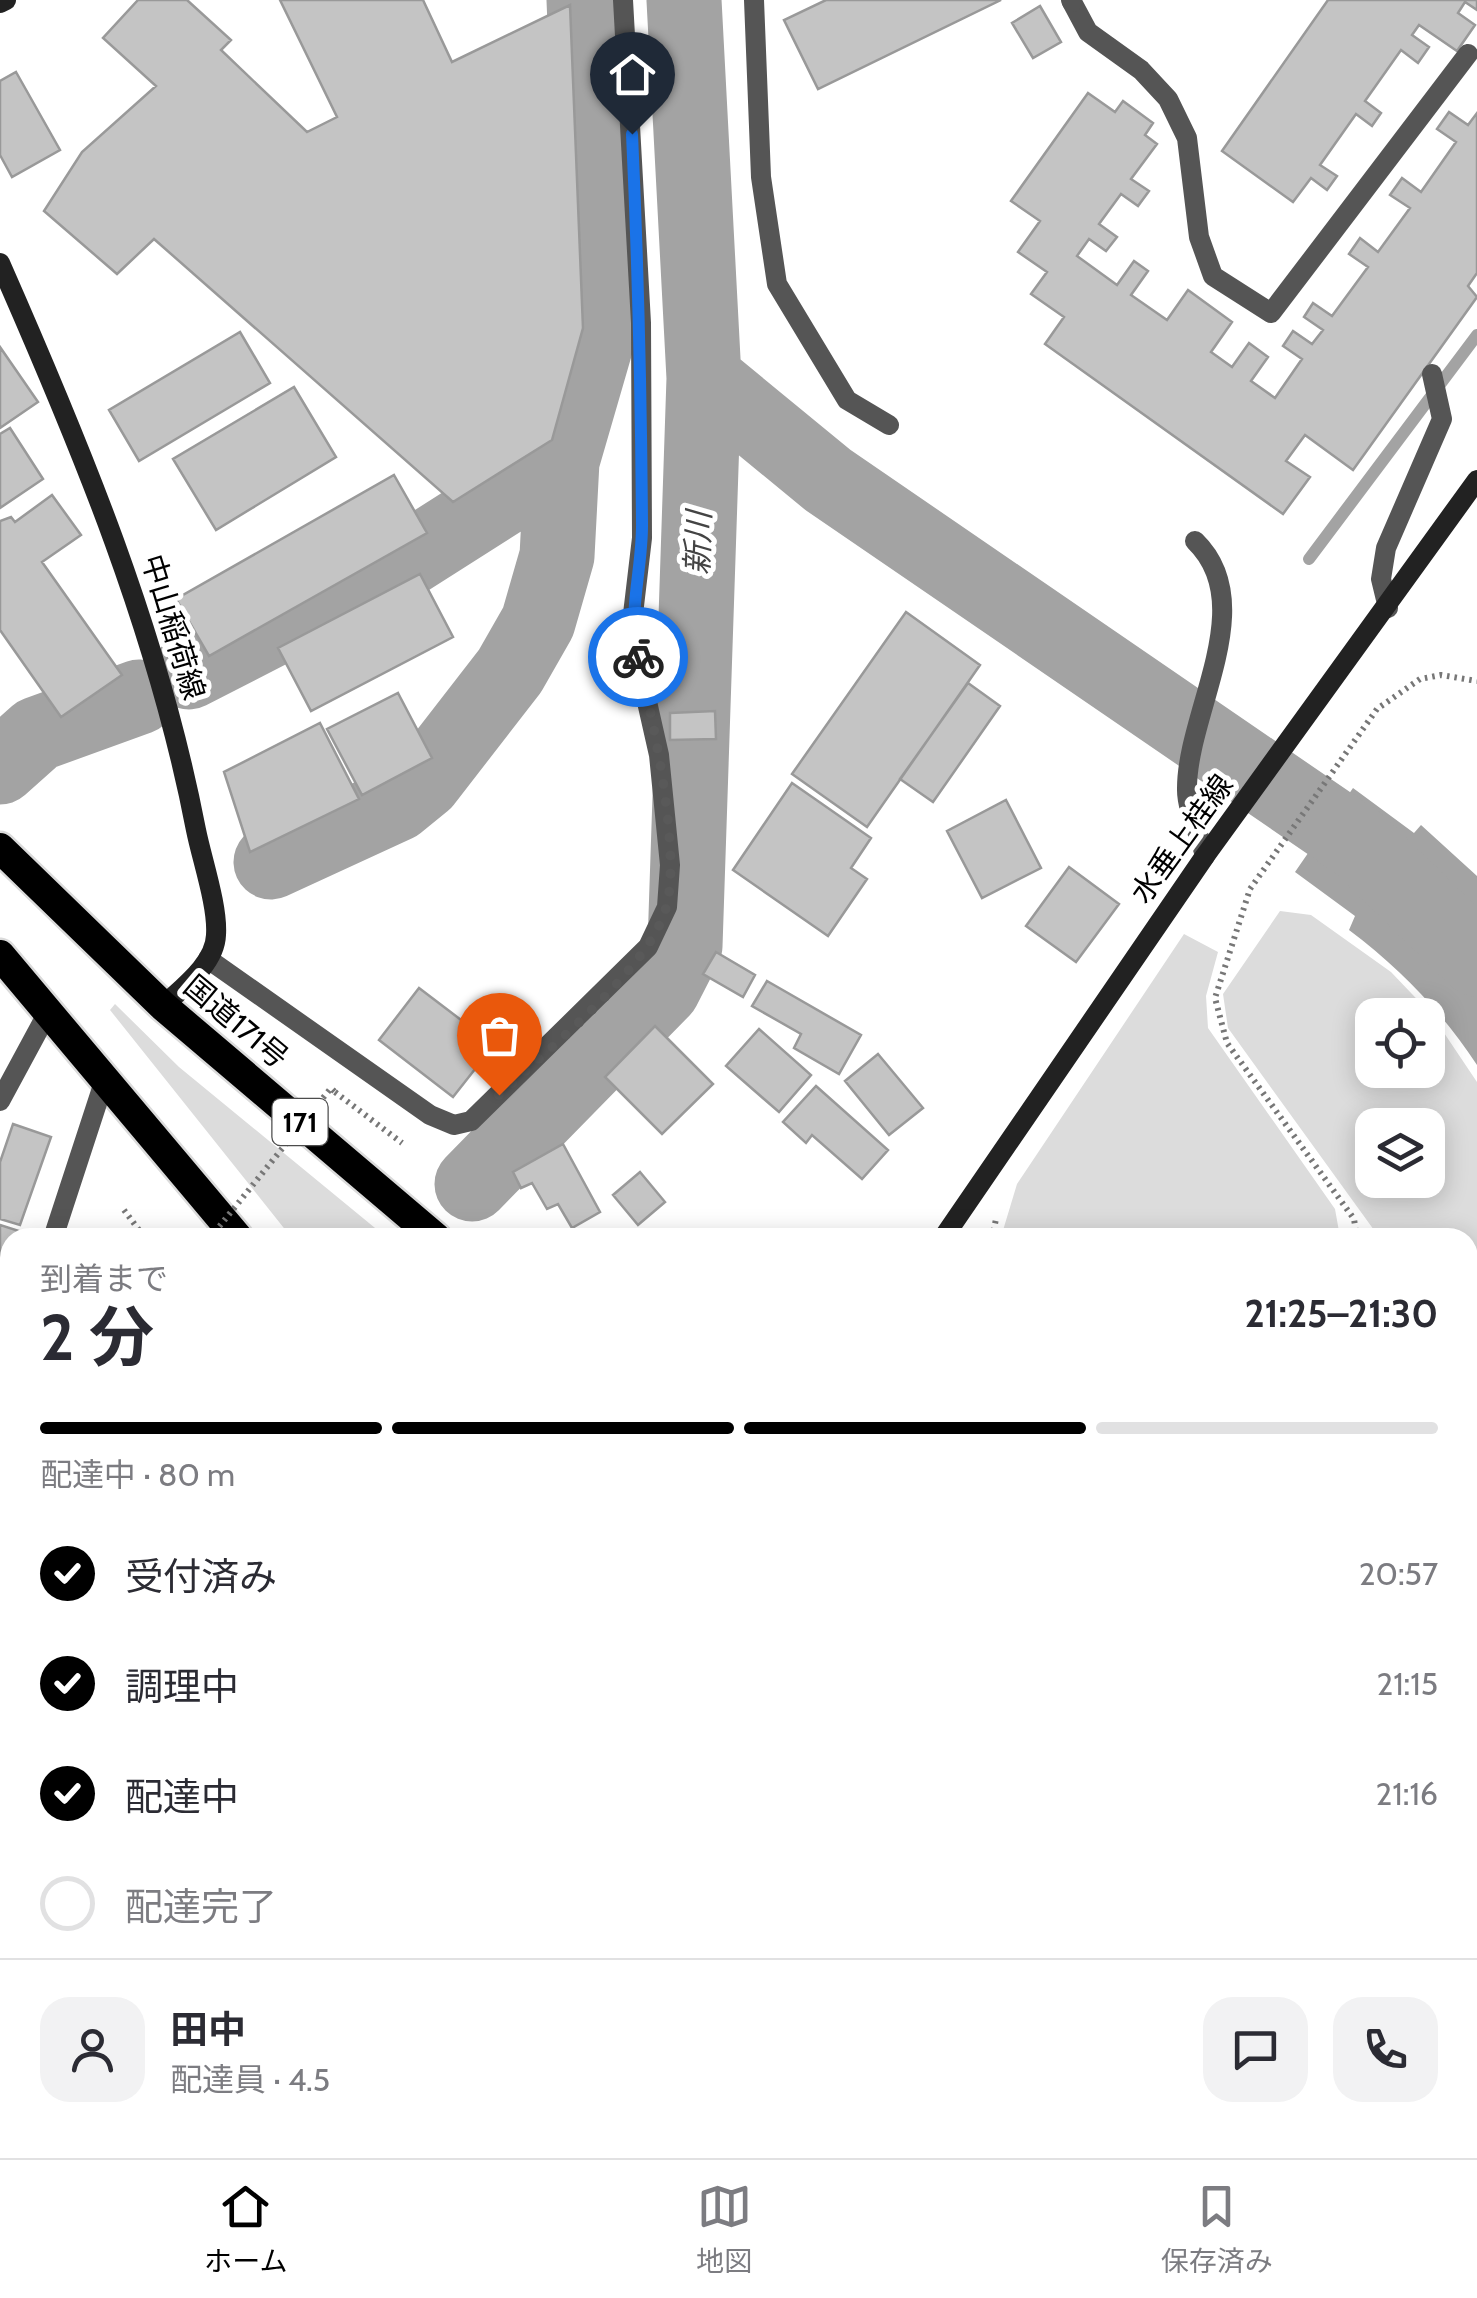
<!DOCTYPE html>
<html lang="ja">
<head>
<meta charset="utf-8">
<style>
	body { margin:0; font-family:Cabin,"Noto Sans JP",sans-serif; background:#f2f2f3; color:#2b2b33; height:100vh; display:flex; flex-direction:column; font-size:38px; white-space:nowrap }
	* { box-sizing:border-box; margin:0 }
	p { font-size:32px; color:#7c7c81 }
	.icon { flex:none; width:55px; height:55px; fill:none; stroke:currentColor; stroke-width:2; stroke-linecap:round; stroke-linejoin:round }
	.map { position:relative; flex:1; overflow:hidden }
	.details { position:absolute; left:0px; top:1228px; width:1478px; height:932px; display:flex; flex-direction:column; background:#fff; border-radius:30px 30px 0 0; box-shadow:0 5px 25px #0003 }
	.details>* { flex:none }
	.buttons { position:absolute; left:1355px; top:998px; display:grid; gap:20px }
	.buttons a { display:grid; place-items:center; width:90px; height:90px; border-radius:20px; background:#fff; box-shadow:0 5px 25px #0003; font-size:50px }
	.pin { position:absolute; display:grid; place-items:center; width:85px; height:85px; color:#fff; margin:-102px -42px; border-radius:50% 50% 50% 0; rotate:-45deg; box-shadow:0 0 10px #0007 }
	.pin .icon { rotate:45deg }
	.courier { position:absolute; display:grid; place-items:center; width:100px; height:100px; margin:-50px; border:8px solid #1a73e8; border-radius:50%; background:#fff; color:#222; box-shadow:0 2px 12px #0007 }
	.overview em { font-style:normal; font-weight:700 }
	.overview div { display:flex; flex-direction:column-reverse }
	.overview { display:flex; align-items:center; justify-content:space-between; height:170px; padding:0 40px }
	h1 { font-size:65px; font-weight:700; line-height:75px }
	.bar { display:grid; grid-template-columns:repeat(4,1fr); gap:15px 10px; align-content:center; height:120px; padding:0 40px }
	.bar i { height:12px; border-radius:8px; background:#e1e1e2 }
	.bar .active { background:#000 }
	.bar p { grid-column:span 4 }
	.line { display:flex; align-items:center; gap:25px; padding:0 40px; border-top:2px solid #e1e1e2 }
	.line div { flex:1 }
	.round { display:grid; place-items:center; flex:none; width:105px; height:105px; border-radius:30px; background:#f2f2f3 }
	ol { padding:0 40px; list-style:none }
	li { display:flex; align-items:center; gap:30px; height:110px }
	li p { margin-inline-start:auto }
	li .icon { padding:10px; border-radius:50%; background:#000; color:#fff; stroke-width:4 }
	li:last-child { color:#7c7c81 }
	li i { width:55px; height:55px; border:5px solid #e1e1e2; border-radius:50% }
	.tabs { display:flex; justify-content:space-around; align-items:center; height:140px; border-top:2px solid #e1e1e2; background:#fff; font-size:28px; color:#7c7c81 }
	.tabs a { display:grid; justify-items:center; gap:5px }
	.tabs .active { color:#000 }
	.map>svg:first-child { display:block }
	.green { fill:#dcdcdc; fill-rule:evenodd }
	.water { fill:#a3a3a3 }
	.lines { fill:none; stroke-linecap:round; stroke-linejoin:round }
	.stream { stroke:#a3a3a3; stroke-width:12 }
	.river { stroke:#a3a3a3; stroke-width:75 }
	.building { fill:#c4c4c4; stroke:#999; stroke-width:2.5 }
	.highway-casing { stroke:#dbdbdb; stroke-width:35 }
	.path { stroke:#777; stroke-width:6; stroke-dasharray:2.5 5; stroke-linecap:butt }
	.lane { stroke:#555; stroke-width:20 }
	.street { stroke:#555; stroke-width:20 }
	.secondary { stroke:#222; stroke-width:20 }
	.highway { stroke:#000; stroke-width:30 }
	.path-bridge { stroke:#777; stroke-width:6; stroke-dasharray:2.5 5; stroke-linecap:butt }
	.done { stroke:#595959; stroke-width:10; stroke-dasharray:0 18 }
	.route { stroke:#1a73e8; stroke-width:12 }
	.labels { text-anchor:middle; stroke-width:10; stroke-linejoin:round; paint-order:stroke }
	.shield { fill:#fff; stroke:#4c4c4c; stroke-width:2.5 }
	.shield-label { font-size:28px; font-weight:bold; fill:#000 }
	.street-label { font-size:30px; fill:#000; stroke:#fff }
	.water-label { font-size:32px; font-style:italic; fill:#444; stroke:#fff }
</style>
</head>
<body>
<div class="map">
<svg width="1477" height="2158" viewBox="0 0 1477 2158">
	<rect width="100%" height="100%" fill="#fff"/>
	<!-- green -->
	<path class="green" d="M1280,911L1311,915L1391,972L1432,1015L1477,1082V1415L1468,1424V1238L1379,1237L1228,1028L1223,994ZM1372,1015H1428V1070H1372ZM1372,1125H1428V1180H1372Z
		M1184,934L1218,952L1206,996L1208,1028L1335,1209L1340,1237H1001L1017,1184Z
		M115,1004L179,1067L386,1237H291L110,1010Z
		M239,2150H445L438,2158H237Z
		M477,2150H648L642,2158H470Z"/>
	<!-- water -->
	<path class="water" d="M1353,788L1414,833L1421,825L1477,876V1065C1441,1011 1402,970 1349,930L1355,916L1295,872Z
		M1477,1434V2158H679L685,2150H1468V1442Z"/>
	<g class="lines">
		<!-- stream -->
		<path class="stream" d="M1309,559L1477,335"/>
		<!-- river -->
		<path class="river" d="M704,378L828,480L1358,843L1477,959
			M189,672L403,562L562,461L598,337L584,0
			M0,767L37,734L139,697
			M271,862L397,804L424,782L510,671L538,622L557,556L562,461
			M472,1184L663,989L685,946L704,378L684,0
			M0,1731L10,1719"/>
	</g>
	<!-- building -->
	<path class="building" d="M138,0H187L231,40L221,50L307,132L337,117L280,0H423L452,62L570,5L583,328L552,440L453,502L154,239L117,274L44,211L82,152L156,86L103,38Z
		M826,0H1001L818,89L784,20Z
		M1328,0H1477V10L1465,2L1458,13L1475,25L1457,51L1419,25L1412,35L1429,47L1418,63L1401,50L1365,101L1381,113L1372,126L1356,114L1320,165L1337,176L1327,190L1311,178L1293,202L1222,151Z
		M1040,6L1061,42L1033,58L1012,23Z
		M16,72L60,150L12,177L0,155V81Z
		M1088,93L1115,112L1123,101L1153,123L1145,135L1157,144L1131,179L1149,191L1138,206L1121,194L1099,224L1117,237L1106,251L1089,239L1077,256L1117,285L1134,261L1148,271L1131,295L1167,320L1188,290L1232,322L1211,352L1232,367L1249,343L1268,357L1251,381L1275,398L1302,359L1283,346L1293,331L1312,344L1323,330L1304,317L1313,303L1332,316L1368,267L1349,254L1360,238L1378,252L1410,208L1390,195L1402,178L1421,192L1456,142L1437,129L1449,112L1468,125L1477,113V273L1468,286L1477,297L1353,470L1305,435L1286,461L1310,477L1283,514L1045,344L1064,317L1031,294L1047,272L1018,252L1040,221L1011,201Z
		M240,332L270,383L139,461L109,410Z
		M0,347L38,402L0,428Z
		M294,387L336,457L216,530L173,459Z
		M10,428L43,479L0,508V434Z
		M394,475L427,533L209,656L176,599Z
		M52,495L81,535L42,562L122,675L61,717L0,630V521L11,517L15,522Z
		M420,574L453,637L311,711L278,648Z
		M906,612L980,665L867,827L792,774Z
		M968,683L1000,706L933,802L900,779Z
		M398,693L432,758L362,795L327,729Z
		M715,711L716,739L670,740V713Z
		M320,723L359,799L250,852L224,772Z
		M792,783L871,838L851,868L867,879L828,936L733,870Z
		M1006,800L1041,868L982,898L947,831Z
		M1069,867L1119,904L1076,962L1026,926Z
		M716,952L755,975L743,997L703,974Z
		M767,981L861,1035L839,1074L794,1048L801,1034L752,1006Z
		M419,988L494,1045L453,1097L379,1040Z
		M655,1026L713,1084L662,1134L605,1077Z
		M759,1029L811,1075L779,1112L726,1066Z
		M878,1054L923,1108L889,1135L845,1081Z
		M816,1086L888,1150L862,1179L812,1135L806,1143L783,1122Z
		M13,1124L51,1137L20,1225L0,1219V1162Z
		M563,1144L600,1212L572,1228L558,1204L547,1209L532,1183L521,1188L513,1172Z
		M640,1172L665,1202L638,1225L613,1195Z
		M0,1225L19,1231L17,1238H10L4,1284L0,1283Z
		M0,1516L10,1519V1571L2,1568L6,1552L0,1551Z
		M3,1843L10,1848V1922L0,1915Z
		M0,1930L10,1935V2017L0,2035Z
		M0,2130L10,2138V2150H26L31,2154L28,2158H0Z"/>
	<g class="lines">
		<defs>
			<path id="highway" d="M0,848L163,1006L436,1238
				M0,955L238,1238
				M1468,2080L1477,2088
				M1318,2150L1328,2158"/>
		</defs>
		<!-- highway casing -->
		<use href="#highway" class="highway-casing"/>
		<!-- path -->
		<path class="path" d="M335,1092L402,1143
			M124,1210L145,1238
			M992,1238L996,1219
			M1357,1238L1354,1219L1227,1043L1215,998L1250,889L1377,709L1420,679L1441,675L1477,681
			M0,1680L10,1668
			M0,1771L10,1758
			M219,2158L221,2150
			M451,2158L458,2150"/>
		<!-- lane -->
		<path class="lane" d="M1072,2L1088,32L1141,70L1168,99L1187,138L1199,237L1213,276L1271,313L1468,54
			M1195,541C1261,605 1186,713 1187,790C1187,810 1200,836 1205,856
			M1388,608L1381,579L1386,548L1442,419L1432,374
			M0,1101L47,1014"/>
		<!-- street -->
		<path class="street" d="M754,0L761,177L777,284L847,400L889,425
			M1071,0L1072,2
			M208,959L430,1115L454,1125L471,1121L648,947L667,907L670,865L659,755L631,631L642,538L641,323L623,0
			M53,1238L105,1079
			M0,1397L10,1367
			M0,2070L10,2055"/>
		<!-- secondary -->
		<path class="secondary" d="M0,3L6,0
			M0,263C81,447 158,632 196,830C202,860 218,906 216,935C215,964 182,988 163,1006
			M943,1238L1205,856L1477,480
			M93,2158L100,2150
			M169,2158L176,2150"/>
		<!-- highway -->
		<use href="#highway" class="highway"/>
		<!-- path-bridge -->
		<path class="path-bridge" d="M210,1238L331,1088L335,1092"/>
	</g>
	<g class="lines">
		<!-- done -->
		<path class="done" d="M499,1095C547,1050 649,969 666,908C682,853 652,715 638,657"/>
		<!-- route -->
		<path class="route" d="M632,134C638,263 641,392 642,522C643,567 627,614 638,657"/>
	</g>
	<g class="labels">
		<!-- shield labels -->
		<rect class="shield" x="272.5" y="1099" width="55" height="46" rx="8"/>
		<g class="shield-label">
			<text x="300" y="1132">171</text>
		</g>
		<!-- street labels -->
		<g class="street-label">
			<text transform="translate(173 627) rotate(73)" y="10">中山稲荷線</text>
			<text transform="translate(1182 839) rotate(-54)" y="10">水垂上桂線</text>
			<text transform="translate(236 1022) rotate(40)" y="10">国道171号</text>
		</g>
		<!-- water labels -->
		<g class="water-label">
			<text transform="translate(698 543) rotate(-88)" y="11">新川</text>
		</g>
	</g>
</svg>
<div class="buttons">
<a><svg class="icon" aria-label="locate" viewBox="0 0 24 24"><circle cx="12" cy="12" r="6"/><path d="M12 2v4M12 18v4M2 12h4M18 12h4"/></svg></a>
<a><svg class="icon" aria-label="layers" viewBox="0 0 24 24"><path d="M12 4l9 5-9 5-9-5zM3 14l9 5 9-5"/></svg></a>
</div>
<div class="pin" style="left:499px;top:1095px;background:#ea580c"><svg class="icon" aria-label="bag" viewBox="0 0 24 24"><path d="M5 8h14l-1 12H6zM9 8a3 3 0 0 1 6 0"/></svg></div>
<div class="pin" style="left:632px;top:134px;background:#1f2937"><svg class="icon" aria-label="home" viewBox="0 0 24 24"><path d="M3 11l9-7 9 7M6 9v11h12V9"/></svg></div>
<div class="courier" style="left:638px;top:657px"><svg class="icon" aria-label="bike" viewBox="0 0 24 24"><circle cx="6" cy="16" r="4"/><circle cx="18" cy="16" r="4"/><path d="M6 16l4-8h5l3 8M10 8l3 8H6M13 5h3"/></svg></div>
<section class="details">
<div class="overview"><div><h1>2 分</h1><p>到着まで</p></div><em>21:25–21:30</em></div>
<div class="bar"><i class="active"></i><i class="active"></i><i class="active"></i><i></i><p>配達中 · 80 m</p></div>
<ol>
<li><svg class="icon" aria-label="check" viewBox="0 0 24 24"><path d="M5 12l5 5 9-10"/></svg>受付済み<p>20:57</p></li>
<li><svg class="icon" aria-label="check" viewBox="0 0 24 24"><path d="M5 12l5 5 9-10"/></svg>調理中<p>21:15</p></li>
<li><svg class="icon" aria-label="check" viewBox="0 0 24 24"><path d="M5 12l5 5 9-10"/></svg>配達中<p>21:16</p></li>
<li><i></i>配達完了</li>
</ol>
<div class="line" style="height:180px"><a class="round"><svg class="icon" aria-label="person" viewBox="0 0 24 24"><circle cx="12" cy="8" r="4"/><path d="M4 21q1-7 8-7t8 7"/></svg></a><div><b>田中</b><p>配達員 · 4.5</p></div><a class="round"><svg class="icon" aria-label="chat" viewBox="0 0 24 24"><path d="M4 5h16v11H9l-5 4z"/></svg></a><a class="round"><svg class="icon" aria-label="phone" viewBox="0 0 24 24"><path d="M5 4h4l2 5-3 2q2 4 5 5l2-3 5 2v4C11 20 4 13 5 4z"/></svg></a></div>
</section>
</div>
<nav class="tabs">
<a class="active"><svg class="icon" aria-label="home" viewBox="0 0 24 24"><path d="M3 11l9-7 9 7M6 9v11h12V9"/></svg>ホーム</a>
<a><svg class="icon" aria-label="map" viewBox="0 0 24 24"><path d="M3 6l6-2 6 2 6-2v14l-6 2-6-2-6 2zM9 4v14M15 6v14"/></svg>地図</a>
<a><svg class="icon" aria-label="saved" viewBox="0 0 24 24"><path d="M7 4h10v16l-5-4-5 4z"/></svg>保存済み</a>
</nav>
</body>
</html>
